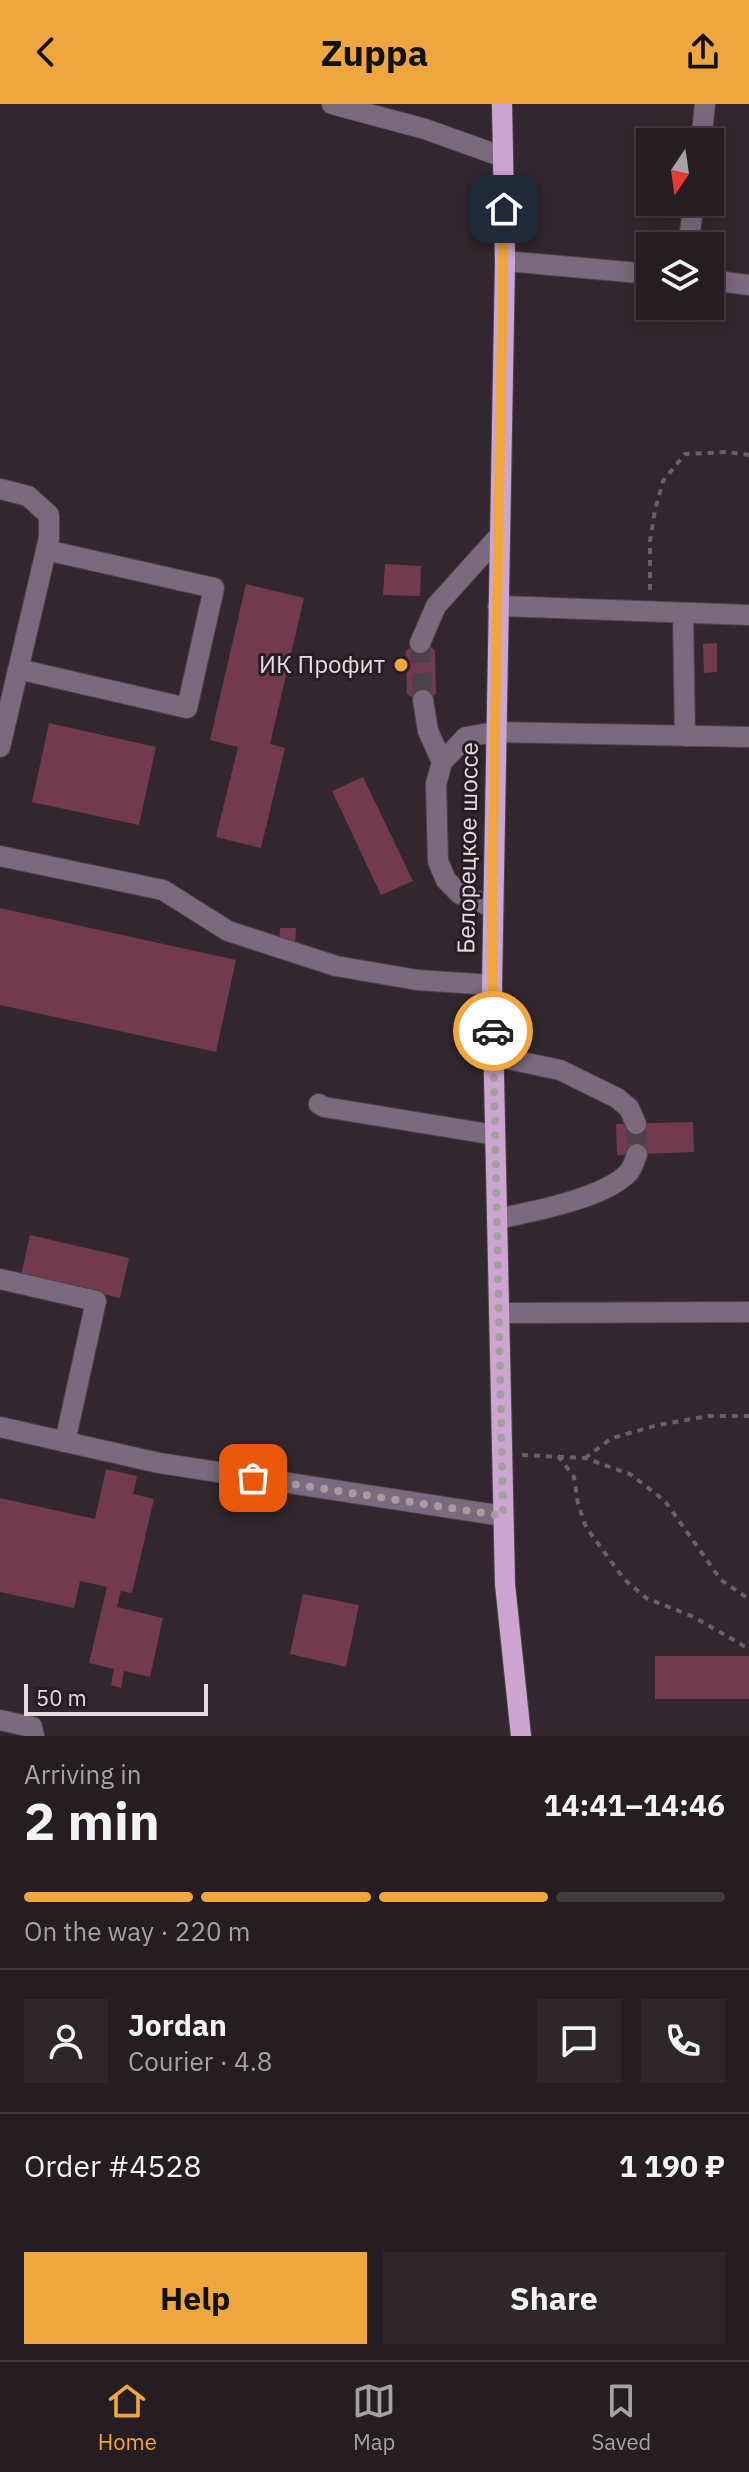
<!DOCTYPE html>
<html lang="en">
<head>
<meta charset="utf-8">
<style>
	body { margin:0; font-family:"IBM Plex Sans",sans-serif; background:#2e262a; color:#f1f3f6; height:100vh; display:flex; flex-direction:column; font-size:30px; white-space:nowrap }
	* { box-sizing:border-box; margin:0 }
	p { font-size:26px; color:#a4a2a5 }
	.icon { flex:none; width:44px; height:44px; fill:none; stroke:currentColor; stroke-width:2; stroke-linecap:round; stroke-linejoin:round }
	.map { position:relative; height:1632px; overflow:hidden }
	.details { display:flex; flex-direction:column; background:#261d22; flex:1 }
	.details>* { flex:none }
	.needle { width:52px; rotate:193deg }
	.fabs { position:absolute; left:636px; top:24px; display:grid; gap:16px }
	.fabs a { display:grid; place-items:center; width:88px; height:88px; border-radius:0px; background:#261d22; box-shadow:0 4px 20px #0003,0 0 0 2px #423b40; font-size:40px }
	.scale { position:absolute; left:24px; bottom:20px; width:184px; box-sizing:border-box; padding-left:8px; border:4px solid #e4dce1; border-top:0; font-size:22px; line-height:28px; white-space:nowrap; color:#e4dce1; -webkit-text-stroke:6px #281d24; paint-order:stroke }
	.pin { position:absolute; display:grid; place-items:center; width:68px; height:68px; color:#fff; margin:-34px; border-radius:16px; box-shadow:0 4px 12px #0006 }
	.courier { position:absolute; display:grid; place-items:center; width:80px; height:80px; margin:-40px; border:6px solid #f0a63f; border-radius:50%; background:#fff; color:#222; box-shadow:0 2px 10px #0007 }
	.summary em { font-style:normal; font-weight:700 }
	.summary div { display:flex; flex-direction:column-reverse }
	.summary { display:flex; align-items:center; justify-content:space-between; height:136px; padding:0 24px }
	h1 { font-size:52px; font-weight:700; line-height:60px }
	.bar { display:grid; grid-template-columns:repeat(4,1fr); gap:12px 8px; align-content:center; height:96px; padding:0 24px }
	.bar i { height:10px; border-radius:6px; background:#423b40 }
	.bar .on { background:#f0a63f }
	.bar p { grid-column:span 4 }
	.line { display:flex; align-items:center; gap:20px; padding:0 24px; border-top:2px solid #423b40 }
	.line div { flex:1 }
	.round { display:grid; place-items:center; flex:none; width:84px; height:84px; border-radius:0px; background:#2e262a }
	.button { display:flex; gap:16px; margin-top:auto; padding:16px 24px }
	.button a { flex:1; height:92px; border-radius:0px; background:#f0a63f; color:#111; font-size:32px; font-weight:700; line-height:92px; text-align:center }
	.button a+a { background:#2e262a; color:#f1f3f6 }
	header { display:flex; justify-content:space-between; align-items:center; height:104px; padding:0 24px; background:#f0a63f; color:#111; font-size:36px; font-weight:700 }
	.dock { display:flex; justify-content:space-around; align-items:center; height:112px; border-top:2px solid #423b40; background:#261d22; font-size:22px; color:#a4a2a5 }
	.dock a { display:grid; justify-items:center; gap:4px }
	.dock .on { color:#f0a63f }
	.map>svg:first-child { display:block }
	.building { fill:#73394e }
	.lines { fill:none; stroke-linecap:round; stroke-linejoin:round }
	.minor-tunnel { stroke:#4d4249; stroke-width:20; stroke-dasharray:20 10; stroke-linecap:butt }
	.minor-casing { stroke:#4e444b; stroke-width:22 }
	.major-casing { stroke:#4e444b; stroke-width:22 }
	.path { stroke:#6a6066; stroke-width:4; stroke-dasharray:6 6; stroke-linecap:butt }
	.minor { stroke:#7b697d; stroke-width:20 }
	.major { stroke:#cca6d1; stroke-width:20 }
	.done { stroke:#a69da2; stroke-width:8; stroke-dasharray:0 14.4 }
	.route { stroke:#f0a63f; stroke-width:10 }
	.poi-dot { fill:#f0a63f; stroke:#281d24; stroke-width:3 }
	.labels { text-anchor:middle; stroke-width:6; stroke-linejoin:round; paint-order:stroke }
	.poi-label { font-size:24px; fill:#e4dce1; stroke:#281d24; text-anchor:end }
	.street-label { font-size:24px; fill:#e4dce1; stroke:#281d24 }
</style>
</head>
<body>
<header><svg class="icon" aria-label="back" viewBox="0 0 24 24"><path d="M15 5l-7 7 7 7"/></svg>Zuppa<svg class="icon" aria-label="share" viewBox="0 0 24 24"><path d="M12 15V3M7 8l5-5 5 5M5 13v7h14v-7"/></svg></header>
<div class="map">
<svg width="749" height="1632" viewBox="0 0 749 1632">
	<rect width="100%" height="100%" fill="#32272e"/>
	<!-- building -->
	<path class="building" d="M385,460L421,462L420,492L383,491Z
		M246,480L304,494L270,640L285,644L261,744L216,733L238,643L210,636Z
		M717,539V568L704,569L703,540Z
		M429,541L435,546L436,590L431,594L415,595L407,590L406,547L412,542Z
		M49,619L156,643L139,721L32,698Z
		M363,673L413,777L381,791L332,687Z
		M0,804L236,856L216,948L0,901Z
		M280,824H296L295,841H279Z
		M693,1018L694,1048L617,1051L616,1020Z
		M30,1131L129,1154L120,1194L21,1171Z
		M106,1365L137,1372L133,1390L154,1395L132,1489L121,1487L117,1503L163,1514L150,1573L124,1567L121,1584L111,1581L114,1565L89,1559L107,1483L80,1477L74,1504L0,1488V1394L95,1415Z
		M303,1490L359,1501L346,1563L290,1550Z
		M655,1552H749V1595H655Z"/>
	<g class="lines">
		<!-- minor-tunnel -->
		<path class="minor-tunnel" d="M420,539L423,596
			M636,1020L637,1050"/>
		<defs>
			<path id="minor" d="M332,0L425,25L503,53
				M701,38L705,0
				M688,142L694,98
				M505,157L650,170
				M710,176L749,181
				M0,385L28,392L49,411V434L0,643
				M498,502L749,511
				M683,509L685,632
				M420,539L436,502L499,432
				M18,565L187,604L214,484L46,446
				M423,596L428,627L442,658
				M0,752L163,786L228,827L336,862L417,876L492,881
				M492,803L460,790L446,776L438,757L436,680L442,658L466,633L495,628L749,633
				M493,952L560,966L617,994L629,1004L636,1020
				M319,1000L324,1003L495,1031
				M497,1115C531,1108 606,1094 629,1068C633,1063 635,1056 637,1050
				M0,1175L96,1197L65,1338
				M499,1209L749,1208
				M0,1323L159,1359L503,1412
				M0,1616L32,1623L34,1632"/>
			<path id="major" d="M502,0L505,157L492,881L505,1480L521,1632"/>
		</defs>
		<!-- minor casing -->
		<use href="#minor" class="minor-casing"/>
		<!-- major casing -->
		<use href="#major" class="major-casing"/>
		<!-- path -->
		<path class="path" d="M650,486V437L655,406L663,377L685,350L727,348L749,351
			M522,1351L585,1354L630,1370L665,1397L721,1476L749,1495
			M558,1352L574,1373L578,1400L586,1423L624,1475L646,1494L694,1513L749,1545
			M585,1354L612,1334L658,1321L709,1312H749"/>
		<!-- minor -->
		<use href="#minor" class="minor"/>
		<!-- major -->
		<use href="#major" class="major"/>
	</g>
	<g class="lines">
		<!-- done -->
		<path class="done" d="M253,1374L503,1412L493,927"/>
		<!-- route -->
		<path class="route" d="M493,927L492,803L504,105"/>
	</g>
	<!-- markers -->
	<circle class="poi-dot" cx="401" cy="561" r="8"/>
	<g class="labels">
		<!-- poi labels -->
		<g class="poi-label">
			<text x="385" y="569">ИК Профит</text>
		</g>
		<!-- street labels -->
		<g class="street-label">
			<text transform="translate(468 744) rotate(-89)" y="8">Белорецкое шоссе</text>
		</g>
	</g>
</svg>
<div class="fabs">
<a><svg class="needle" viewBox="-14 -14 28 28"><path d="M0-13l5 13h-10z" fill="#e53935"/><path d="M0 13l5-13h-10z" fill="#a4a2a5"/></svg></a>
<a><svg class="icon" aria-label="layers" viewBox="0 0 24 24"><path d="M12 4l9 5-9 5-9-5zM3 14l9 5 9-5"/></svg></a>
</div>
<div class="scale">50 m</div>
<div class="pin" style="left:253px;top:1374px;background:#ea580c"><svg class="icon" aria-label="bag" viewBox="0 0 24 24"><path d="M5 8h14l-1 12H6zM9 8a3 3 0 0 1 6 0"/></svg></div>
<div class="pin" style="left:504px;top:105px;background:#1f2937"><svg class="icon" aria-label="home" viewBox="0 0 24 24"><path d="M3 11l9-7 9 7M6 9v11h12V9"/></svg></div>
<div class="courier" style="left:493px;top:927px"><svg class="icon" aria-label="car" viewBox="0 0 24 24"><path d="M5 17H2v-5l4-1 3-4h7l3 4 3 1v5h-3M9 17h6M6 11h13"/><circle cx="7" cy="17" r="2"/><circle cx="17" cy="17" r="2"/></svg></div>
</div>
<section class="details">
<div class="summary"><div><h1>2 min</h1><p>Arriving in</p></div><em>14:41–14:46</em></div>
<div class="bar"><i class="on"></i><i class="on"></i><i class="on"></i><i></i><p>On the way · 220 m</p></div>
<div class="line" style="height:144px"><a class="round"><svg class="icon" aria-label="person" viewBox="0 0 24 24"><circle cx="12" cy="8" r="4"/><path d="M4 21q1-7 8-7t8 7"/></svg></a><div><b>Jordan</b><p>Courier · 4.8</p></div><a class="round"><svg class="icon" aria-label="chat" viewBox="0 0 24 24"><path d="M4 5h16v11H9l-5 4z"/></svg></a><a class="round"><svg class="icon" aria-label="phone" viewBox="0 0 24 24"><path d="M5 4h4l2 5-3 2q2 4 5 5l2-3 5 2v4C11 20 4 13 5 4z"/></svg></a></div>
<div class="line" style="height:104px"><div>Order #4528</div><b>1 190 ₽</b></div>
<div class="button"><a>Help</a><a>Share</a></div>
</section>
<nav class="dock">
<a class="on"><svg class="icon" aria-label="home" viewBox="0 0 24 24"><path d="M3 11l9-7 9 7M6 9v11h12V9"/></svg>Home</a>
<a><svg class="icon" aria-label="map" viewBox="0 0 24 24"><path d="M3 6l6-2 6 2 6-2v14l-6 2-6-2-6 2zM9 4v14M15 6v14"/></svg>Map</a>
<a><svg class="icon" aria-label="saved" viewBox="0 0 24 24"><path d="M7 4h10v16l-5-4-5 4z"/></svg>Saved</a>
</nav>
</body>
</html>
